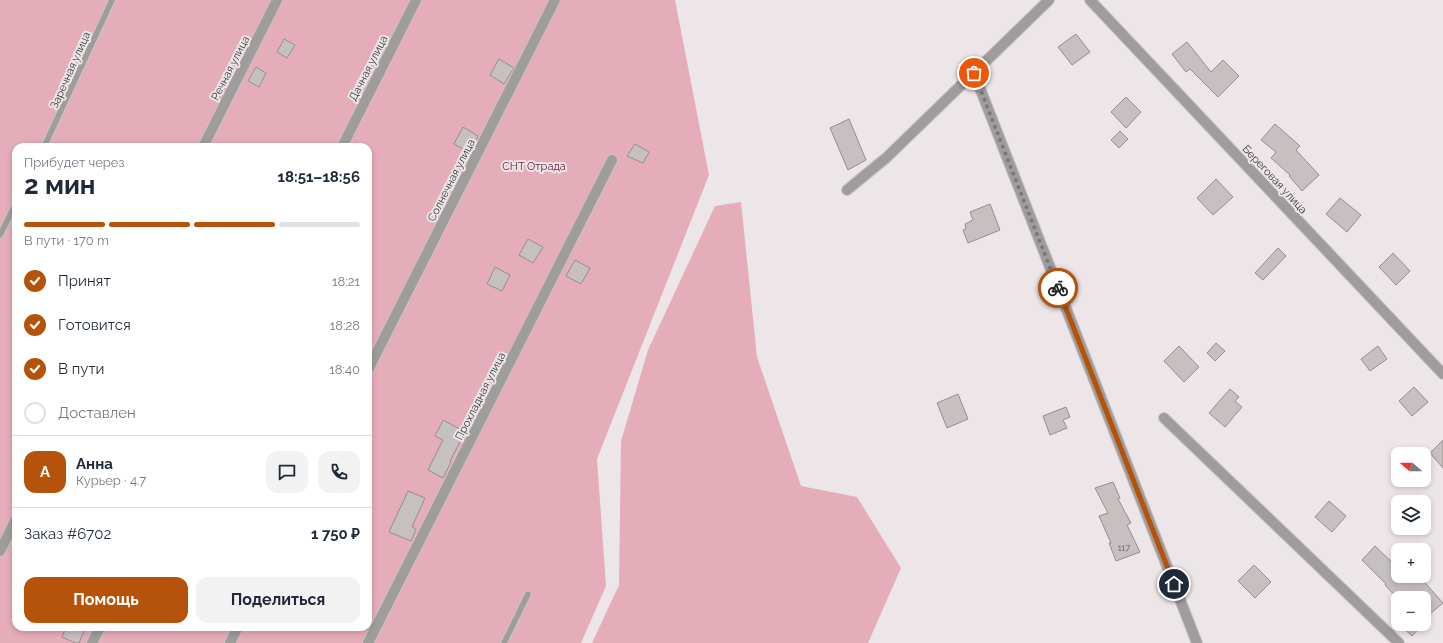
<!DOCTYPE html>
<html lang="ru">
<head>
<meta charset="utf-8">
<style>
	body { margin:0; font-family:Raleway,sans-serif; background:#f2f2f3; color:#1f2937; height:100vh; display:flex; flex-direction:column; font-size:15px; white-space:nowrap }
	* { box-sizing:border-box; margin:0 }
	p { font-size:13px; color:#747a83 }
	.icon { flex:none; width:22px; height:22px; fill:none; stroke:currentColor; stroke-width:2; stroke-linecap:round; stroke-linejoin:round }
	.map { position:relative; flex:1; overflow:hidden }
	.details { position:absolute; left:12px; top:143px; width:360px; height:488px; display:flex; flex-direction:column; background:#fff; border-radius:12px; box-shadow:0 2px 6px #0003 }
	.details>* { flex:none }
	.needle { width:26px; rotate:290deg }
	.tools { position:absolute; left:1391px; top:447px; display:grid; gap:8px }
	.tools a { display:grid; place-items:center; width:40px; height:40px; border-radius:8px; background:#fff; box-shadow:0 2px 6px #0003; font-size:20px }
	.pin { position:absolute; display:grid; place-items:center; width:34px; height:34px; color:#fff; margin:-17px; border:2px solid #fff; border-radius:50%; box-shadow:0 1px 4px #0007 }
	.courier { position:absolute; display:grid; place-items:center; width:40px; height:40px; margin:-20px; border:3px solid #b45309; border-radius:50%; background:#fff; color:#222; box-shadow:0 1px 5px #0007 }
	.headline em { font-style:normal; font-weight:700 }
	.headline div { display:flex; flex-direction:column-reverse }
	.headline { display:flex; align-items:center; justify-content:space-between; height:68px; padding:0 12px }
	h1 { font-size:26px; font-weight:700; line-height:30px }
	.bar { display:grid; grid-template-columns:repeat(4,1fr); gap:6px 4px; align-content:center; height:48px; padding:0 12px }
	.bar i { height:5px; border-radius:3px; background:#e0e1e3 }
	.bar .active { background:#b45309 }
	.bar p { grid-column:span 4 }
	.line { display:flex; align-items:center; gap:10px; padding:0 12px; border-top:1px solid #e0e1e3 }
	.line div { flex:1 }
	.round { display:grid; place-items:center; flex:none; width:42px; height:42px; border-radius:12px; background:#f2f2f3 }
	ol { padding:0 12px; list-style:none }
	li { display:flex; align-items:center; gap:12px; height:44px }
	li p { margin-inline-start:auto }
	li .icon { padding:4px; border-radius:50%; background:#b45309; color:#fff; stroke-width:4 }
	li:last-child { color:#747a83 }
	li i { width:22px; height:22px; border:2px solid #e0e1e3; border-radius:50% }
	.primary-button { display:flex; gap:8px; margin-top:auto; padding:8px 12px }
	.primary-button a { flex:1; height:46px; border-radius:12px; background:#b45309; color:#fff; font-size:16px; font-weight:700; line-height:46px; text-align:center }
	.primary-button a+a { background:#f2f2f3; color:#1f2937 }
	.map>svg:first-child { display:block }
	.green { fill:#e5adb9; fill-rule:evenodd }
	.building { fill:#c6c0c1; stroke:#948e8f }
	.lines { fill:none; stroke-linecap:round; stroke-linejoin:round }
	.service-casing { stroke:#cac3c5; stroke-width:8 }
	.minor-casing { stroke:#cac3c5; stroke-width:12 }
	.service { stroke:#9f9c9c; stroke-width:5.5 }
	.minor { stroke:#9f9c9c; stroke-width:10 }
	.done { stroke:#7a7677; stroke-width:4; stroke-dasharray:0 7.2 }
	.route { stroke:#b45309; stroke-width:5 }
	.labels { text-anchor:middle; stroke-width:4; stroke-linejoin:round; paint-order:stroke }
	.number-label { font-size:9px; fill:#5e5b5c }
	.street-label { font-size:11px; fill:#3c393a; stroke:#ede6e8 }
	.park-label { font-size:11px; fill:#6f1536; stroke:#ede6e8 }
</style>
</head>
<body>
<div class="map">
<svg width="1443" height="643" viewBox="0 0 1443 643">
	<rect width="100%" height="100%" fill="#ede6e8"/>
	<!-- green -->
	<path class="green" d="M0,0H675L709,175L597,459L606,586L581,643H0ZM16,147H368V627H16Z
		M741,202L757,357L801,486L857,497L901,568L868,643H592L619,585L621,441L648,350L715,206Z"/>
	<!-- building -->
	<path class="building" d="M1076,34L1090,52L1072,65L1058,47Z
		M284,39L295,45L287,58L277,52Z
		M1187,42L1211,72L1223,60L1239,76L1218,97L1190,69L1186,72L1172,54Z
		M499,59L514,68L504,84L490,75Z
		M256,67L266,73L259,87L248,81Z
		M1126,97L1141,112L1126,128L1111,112Z
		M849,119L866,160L848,170L830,128Z
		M1275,124L1300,146L1296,150L1319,175L1302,191L1289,176L1290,175L1271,158L1276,152L1261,140Z
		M463,127L478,136L469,152L454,144Z
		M1120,131L1128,139L1119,148L1111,140Z
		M635,144L649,152L643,163L627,156Z
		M1216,179L1233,197L1213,215L1197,198Z
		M1340,198L1361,215L1347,232L1326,214Z
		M990,204L1000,230L968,243L963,230L966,229L965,224L973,220L970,212Z
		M528,239L543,247L533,263L519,255Z
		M1278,248L1286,256L1263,280L1255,273Z
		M1393,253L1410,271L1396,285L1379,267Z
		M575,260L590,268L581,284L566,276Z
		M495,267L510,275L502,291L487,284Z
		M1216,343L1225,351L1215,361L1207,353Z
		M1179,346L1199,367L1184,382L1164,361Z
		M1378,346L1387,359L1370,371L1361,359Z
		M1414,387L1428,402L1412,416L1399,401Z
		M1230,389L1239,397L1235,401L1242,407L1225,427L1209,413Z
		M958,394L968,419L947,428L937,403Z
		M1066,407L1070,417L1063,420L1067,428L1050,435L1043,416Z
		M443,420L465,432L450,461L451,462L443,478L428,470L443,440L435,436Z
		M1443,440V468L1430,453Z
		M1113,482L1120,498L1118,499L1131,523L1127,525L1140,552L1116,561L1109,543H1111L1099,516L1108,513L1095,488Z
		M408,491L425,498L412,527L416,529L411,541L389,532Z
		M1329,501L1346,516L1332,532L1315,517Z
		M1375,546L1398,568V576H1419L1443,603L1424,619V598H1397L1385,585L1386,584L1362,560Z
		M1254,565L1271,582L1255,598L1238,581Z
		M1399,624H1423L1412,636Z
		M66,627H80L85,629L79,643H75L62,637Z"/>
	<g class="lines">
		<defs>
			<path id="service" d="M44,147L112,0
				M0,235L16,203
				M504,643L528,594"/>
			<path id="minor" d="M1090,0L1443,374
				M974,73L1197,643
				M203,147L277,0
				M342,147L416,0
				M847,190L886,158L1049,0
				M368,370L555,0
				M1164,418L1399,643
				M0,551L16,519
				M92,643L100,627
				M230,643L238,627
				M368,643L612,160"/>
		</defs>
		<!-- service casing -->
		<use href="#service" class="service-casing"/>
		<!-- minor casing -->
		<use href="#minor" class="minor-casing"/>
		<!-- service -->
		<use href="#service" class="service"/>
		<!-- minor -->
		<use href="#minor" class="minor"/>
	</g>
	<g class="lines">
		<!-- done -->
		<path class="done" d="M974,73L1058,288"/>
		<!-- route -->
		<path class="route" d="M1058,288L1174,584"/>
	</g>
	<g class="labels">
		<!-- number labels -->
		<g class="number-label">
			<text x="1124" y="551">117</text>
		</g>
		<!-- street labels -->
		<g class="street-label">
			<text transform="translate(230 68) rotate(-63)" y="4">Речная улица</text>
			<text transform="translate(368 68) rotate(-63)" y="4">Дачная улица</text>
			<text transform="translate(70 70) rotate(-66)" y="4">Заречная улица</text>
			<text transform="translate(1275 179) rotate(47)" y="4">Береговая улица</text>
			<text transform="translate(451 180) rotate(-63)" y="4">Солнечная улица</text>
			<text transform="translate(480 396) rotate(-63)" y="4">Прохладная улица</text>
		</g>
		<!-- park labels -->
		<g class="park-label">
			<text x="534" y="170">СНТ Отрада</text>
		</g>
	</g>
</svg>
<div class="tools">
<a><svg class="needle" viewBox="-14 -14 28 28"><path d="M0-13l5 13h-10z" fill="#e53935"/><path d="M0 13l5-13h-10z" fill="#747a83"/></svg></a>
<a><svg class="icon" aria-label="layers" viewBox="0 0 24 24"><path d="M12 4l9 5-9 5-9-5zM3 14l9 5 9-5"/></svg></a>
<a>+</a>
<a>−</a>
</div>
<div class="pin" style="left:974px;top:73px;background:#ea580c"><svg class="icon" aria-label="bag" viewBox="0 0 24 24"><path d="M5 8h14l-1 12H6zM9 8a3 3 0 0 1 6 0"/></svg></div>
<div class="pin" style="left:1174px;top:584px;background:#1f2937"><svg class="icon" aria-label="home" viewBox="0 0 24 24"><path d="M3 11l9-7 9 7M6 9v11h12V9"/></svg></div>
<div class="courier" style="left:1058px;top:288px"><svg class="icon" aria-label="bike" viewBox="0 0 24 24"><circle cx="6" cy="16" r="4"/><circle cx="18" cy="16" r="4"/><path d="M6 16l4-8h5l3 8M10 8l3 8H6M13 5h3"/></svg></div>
<section class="details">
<div class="headline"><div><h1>2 мин</h1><p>Прибудет через</p></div><em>18:51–18:56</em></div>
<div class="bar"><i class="active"></i><i class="active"></i><i class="active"></i><i></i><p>В пути · 170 m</p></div>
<ol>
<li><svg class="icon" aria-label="check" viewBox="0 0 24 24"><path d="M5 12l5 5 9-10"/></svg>Принят<p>18:21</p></li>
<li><svg class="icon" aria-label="check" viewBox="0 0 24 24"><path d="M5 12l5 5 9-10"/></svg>Готовится<p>18:28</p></li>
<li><svg class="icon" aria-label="check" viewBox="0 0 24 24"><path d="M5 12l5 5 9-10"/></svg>В пути<p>18:40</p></li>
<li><i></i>Доставлен</li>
</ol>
<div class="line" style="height:72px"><b class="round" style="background:#b45309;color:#fff">А</b><div><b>Анна</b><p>Курьер · 4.7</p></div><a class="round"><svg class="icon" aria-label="chat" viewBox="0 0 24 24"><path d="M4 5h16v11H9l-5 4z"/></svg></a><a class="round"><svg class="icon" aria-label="phone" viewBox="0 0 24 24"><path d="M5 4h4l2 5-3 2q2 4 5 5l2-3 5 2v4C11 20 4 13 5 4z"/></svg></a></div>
<div class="line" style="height:52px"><div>Заказ #6702</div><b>1 750 ₽</b></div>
<div class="primary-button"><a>Помощь</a><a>Поделиться</a></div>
</section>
</div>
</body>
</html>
